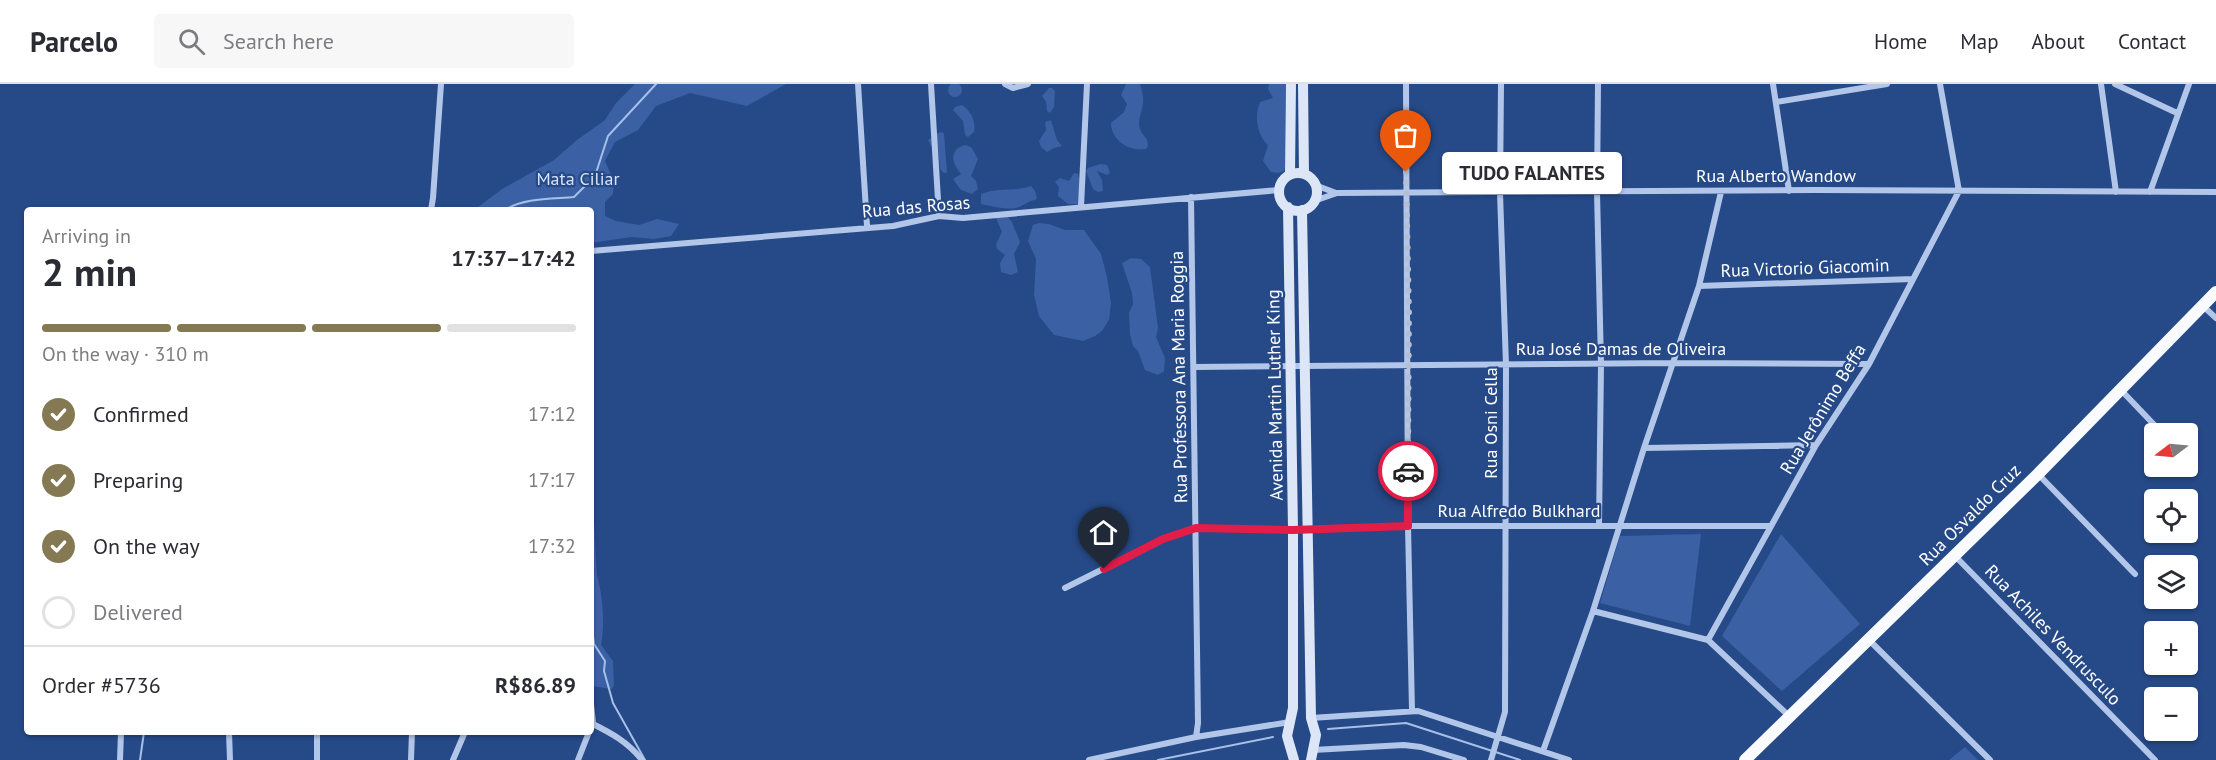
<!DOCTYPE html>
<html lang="en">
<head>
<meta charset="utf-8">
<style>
	body { margin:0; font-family:"PT Sans",sans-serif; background:#f7f7f7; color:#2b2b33; height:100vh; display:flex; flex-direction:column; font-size:22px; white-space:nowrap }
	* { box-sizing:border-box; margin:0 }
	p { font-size:20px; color:#7c7c81 }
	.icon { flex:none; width:33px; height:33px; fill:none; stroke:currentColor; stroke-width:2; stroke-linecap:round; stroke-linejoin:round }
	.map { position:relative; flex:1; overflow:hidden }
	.details { position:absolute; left:24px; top:123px; width:570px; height:528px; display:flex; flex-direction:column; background:#fff; border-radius:6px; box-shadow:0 2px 4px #0004 }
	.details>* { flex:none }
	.needle { width:39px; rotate:254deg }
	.controls { position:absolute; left:2144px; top:339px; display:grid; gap:12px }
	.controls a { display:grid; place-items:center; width:54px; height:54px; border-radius:6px; background:#fff; box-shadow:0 2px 4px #0004; font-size:30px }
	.pin { position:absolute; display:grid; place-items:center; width:51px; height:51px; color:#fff; margin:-62px -26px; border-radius:50% 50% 50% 0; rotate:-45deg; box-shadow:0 0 6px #0007 }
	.pin .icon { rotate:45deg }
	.courier { position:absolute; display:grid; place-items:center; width:60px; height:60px; margin:-30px; border:4px solid #e11d48; border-radius:50%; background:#fff; color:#222; box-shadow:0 2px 8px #0007 }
	.bubble { position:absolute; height:42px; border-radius:6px; background:#fff; box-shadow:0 2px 4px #0004; font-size:20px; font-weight:600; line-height:42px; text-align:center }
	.headline em { font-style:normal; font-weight:600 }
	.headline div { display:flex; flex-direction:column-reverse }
	.headline { display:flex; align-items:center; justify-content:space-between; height:102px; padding:0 18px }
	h1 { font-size:39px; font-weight:600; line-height:45px }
	.bar { display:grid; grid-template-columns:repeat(4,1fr); gap:9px 6px; align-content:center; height:72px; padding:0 18px }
	.bar i { height:8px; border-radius:4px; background:#e1e1e2 }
	.bar .current { background:#847952 }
	.bar p { grid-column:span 4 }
	.line { display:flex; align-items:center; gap:15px; padding:0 18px; border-top:2px solid #e1e1e2 }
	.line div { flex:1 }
	ol { padding:0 18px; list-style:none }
	li { display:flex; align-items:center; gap:18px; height:66px }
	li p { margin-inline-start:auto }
	li .icon { padding:6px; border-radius:50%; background:#847952; color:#fff; stroke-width:4 }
	li:last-child { color:#7c7c81 }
	li i { width:33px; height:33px; border:3px solid #e1e1e2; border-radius:50% }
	header { display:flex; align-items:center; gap:36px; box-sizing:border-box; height:84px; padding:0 30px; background:#fff; border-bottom:2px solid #e1e1e2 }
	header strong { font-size:28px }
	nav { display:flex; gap:33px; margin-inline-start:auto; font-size:21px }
	.search { width:420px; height:54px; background:#f7f7f7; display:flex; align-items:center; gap:15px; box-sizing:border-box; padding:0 21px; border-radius:6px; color:#7c7c81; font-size:22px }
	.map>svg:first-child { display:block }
	.green { fill:#3b61a4 }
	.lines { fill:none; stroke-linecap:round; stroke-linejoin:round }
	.stream { stroke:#a6c0e9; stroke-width:2 }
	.minor { stroke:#b2c6e9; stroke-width:6 }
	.secondary { stroke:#dce6f7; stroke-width:10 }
	.trunk { stroke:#fafbfe; stroke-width:12 }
	.done { stroke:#b3bfd5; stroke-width:6; stroke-dasharray:0 10.8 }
	.route { stroke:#e11d48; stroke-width:8 }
	.labels { text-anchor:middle; stroke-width:4.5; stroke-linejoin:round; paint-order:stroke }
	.street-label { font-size:18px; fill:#fff; stroke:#264987 }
	.park-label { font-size:18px; fill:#d6e2f7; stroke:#264987 }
</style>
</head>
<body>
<header>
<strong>Parcelo</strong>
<div class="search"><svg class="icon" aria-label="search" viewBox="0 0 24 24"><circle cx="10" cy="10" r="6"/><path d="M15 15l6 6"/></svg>Search here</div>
<nav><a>Home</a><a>Map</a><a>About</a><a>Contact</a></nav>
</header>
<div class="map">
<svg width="2216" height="676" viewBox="0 0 2216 676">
	<rect width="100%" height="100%" fill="#264987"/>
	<!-- green -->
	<path class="green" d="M948 6a7 7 0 1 1 14 0a7 7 0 1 1-14 0Z
		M635,0H786L747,22L690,9L656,22L638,46L615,58L605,77L614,98L613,110L605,118V132L616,137L639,141L657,135L679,140L671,152L654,155L631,153L591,159V126H474L502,105L554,76L577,56L605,36L616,19Z
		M1126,0H1140C1142,7 1144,13 1143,20C1142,28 1137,37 1140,45C1143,53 1148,53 1148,62L1146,65C1129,68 1111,56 1111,39L1124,28L1127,20L1121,11Z
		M1269,0H1286C1285,28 1286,56 1285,84L1284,87L1278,89L1271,88L1263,77L1268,61C1257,51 1254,32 1260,18L1273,14L1268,5Z
		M1049,4H1052L1055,7L1054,23L1050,29L1047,27L1046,18L1042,12Z
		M962,21C971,27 976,37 974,48L968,53L965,51L963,37L953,26L955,23Z
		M1051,36L1057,56L1062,62L1054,64L1047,68L1041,63L1039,57L1046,46L1045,38Z
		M940,48L944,49L947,89H944L940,85L938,64L931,62L928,56Z
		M965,61L971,63L978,75L971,92L976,97L978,105L972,110L961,106L953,95L961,90C952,79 948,66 965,61Z
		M1100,80L1107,81L1110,89L1107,91L1097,87L1102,96L1103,107L1098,108L1093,105L1086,87L1088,84Z
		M1074,89L1078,90L1085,117L1079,120H1068L1058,112L1059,103L1055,98L1060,94L1069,97Z
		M1031,102L1035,107L1037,114L1035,116C1027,117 1024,122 1016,124C1005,126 992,122 981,120V110C997,103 1016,108 1031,102Z
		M1008,133L1012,138L1020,158L1014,170L1018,188L1011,191L1001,188L1000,179L1005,171L997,165L996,160L1002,148L996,134Z
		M1039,139L1049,140L1065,146H1084L1101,170L1107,193L1111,219L1109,236L1102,247L1095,252L1083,257L1054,251L1039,232L1034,211L1036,175L1028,157L1033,141Z
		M1131,174L1141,175L1150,183L1158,244L1156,253L1165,274L1164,287L1158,291L1145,286L1138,267L1133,262L1130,250L1129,229L1133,220L1132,209L1122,179Z
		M591,384L597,492C603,511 605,541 601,561L613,577L614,601L612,605L591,602Z
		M1701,450L1690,542L1600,519L1620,452Z
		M1781,450L1860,540L1782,607L1722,552Z
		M1965,663L1978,676H1949Z"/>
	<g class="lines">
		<!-- stream -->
		<path class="stream" d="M505,126C523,114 552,115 574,113L595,92L608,52L656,0
			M591,534L594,560L605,577L604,587L613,619L645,676
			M1328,645L1406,639L1520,676
			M140,676L144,648
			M1158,676L1273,653"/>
		<!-- minor -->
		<path class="minor" d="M858,0L867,142
			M931,0L939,132
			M1005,0L1013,4L1028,0
			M1406,0L1408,442L1412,626
			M1598,0L1597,108L1601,280L1599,442
			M1773,0L1789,107
			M2101,0L2116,108
			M2115,0L2177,29
			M1776,18L1887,0
			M1315,101L1336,109
			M2150,108L2189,0
			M1191,113L1198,639L1196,653
			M1314,117L1337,109L1815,106L2216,108
			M1081,122L1087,0
			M431,126L433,114L441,0
			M591,167L893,142L939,132L963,134L1279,106
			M1699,202L1913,195
			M2203,222L2216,234
			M1194,283L1672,279L1869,280
			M2120,305L2163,350
			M1644,364L1816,361
			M2187,374L2193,380
			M2038,390L2135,490
			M1955,472L2155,676
			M1065,504L1163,455L1196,444L1293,446L1408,442H1771
			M1593,527L1708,556L1789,632
			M1708,556L1816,361L1869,280L1959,107L1940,0
			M1869,556L1990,676
			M591,620L593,639L591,644
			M1311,634L1418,627L1569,676
			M591,639C611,649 628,658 642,676
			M229,648L230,676
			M317,648V676
			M1313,666L1404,661L1421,663L1464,676
			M1543,667L1593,527L1644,364L1699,202L1721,108
			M120,676L121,648
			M411,676L412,648
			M453,676L465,648
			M578,676L589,648
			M1089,676L1196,653L1290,638
			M1491,676L1505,628L1506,281L1500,109L1501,0"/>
		<!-- secondary -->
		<path class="secondary" d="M1303,0L1304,90
			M1279 108a19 19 0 1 1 38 0a19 19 0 1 1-38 0Z
			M1290,90L1291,0
			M1288,123L1293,446V624L1287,652L1294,676
			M1302,126L1311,634L1316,651L1311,676"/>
		<!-- trunk -->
		<path class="trunk" d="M1745,676L2038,390L2216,208"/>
	</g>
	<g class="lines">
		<!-- done -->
		<path class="done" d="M1406,88L1409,228L1408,387"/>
		<!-- route -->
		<path class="route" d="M1104,485L1163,455L1196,444L1293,446L1408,442V387"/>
	</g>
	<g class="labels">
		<!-- street labels -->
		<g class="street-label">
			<text x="1776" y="98">Rua Alberto Wandow</text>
			<text transform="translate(916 123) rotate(-5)" y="6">Rua das Rosas</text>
			<text transform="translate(1805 184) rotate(-2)" y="6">Rua Victorio Giacomin</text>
			<text x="1621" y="271">Rua José Damas de Oliveira</text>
			<text transform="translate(1179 293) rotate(-91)" y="6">Rua Professora Ana Maria Roggia</text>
			<text transform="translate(1275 311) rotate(-91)" y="6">Avenida Martin Luther King</text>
			<text transform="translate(1823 325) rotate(-59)" y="6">Rua Jerônimo Beffa</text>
			<text transform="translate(1491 339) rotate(-90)" y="6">Rua Osni Cella</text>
			<text x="1519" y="433">Rua Alfredo Bulkhard</text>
			<text transform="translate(1970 431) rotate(-45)" y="6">Rua Osvaldo Cruz</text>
			<text transform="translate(2053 551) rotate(46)" y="6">Rua Achiles Vendrusculo</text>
		</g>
		<!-- park labels -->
		<g class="park-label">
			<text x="578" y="101">Mata Ciliar</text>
		</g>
	</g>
</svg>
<div class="controls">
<a><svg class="needle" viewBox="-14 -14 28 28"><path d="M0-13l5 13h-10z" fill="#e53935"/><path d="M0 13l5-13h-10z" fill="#7c7c81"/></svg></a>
<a><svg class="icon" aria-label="locate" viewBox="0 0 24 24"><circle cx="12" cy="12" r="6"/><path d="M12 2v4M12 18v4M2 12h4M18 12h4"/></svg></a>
<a><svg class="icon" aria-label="layers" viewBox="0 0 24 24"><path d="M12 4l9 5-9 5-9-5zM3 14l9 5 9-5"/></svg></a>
<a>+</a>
<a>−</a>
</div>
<div class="pin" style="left:1406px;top:88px;background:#ea580c"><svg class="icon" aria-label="bag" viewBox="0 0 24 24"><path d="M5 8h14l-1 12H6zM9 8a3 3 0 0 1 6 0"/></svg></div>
<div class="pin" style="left:1104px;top:485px;background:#1f2937"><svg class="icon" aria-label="home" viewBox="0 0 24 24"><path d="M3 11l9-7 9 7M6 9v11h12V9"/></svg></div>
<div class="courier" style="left:1408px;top:387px"><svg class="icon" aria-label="car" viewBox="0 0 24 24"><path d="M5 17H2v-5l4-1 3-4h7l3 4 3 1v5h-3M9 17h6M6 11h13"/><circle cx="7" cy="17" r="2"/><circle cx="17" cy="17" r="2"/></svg></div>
<div class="bubble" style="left:1442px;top:68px;width:180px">TUDO FALANTES</div>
<section class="details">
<div class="headline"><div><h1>2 min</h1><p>Arriving in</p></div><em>17:37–17:42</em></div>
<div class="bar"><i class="current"></i><i class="current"></i><i class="current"></i><i></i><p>On the way · 310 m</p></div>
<ol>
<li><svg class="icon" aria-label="check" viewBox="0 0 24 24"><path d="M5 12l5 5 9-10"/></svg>Confirmed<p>17:12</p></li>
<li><svg class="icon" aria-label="check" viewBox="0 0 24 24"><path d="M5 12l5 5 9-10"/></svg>Preparing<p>17:17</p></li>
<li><svg class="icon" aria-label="check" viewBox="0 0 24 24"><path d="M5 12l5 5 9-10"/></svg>On the way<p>17:32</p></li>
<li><i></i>Delivered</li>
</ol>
<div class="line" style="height:78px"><div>Order #5736</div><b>R$86.89</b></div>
</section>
</div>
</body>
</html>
